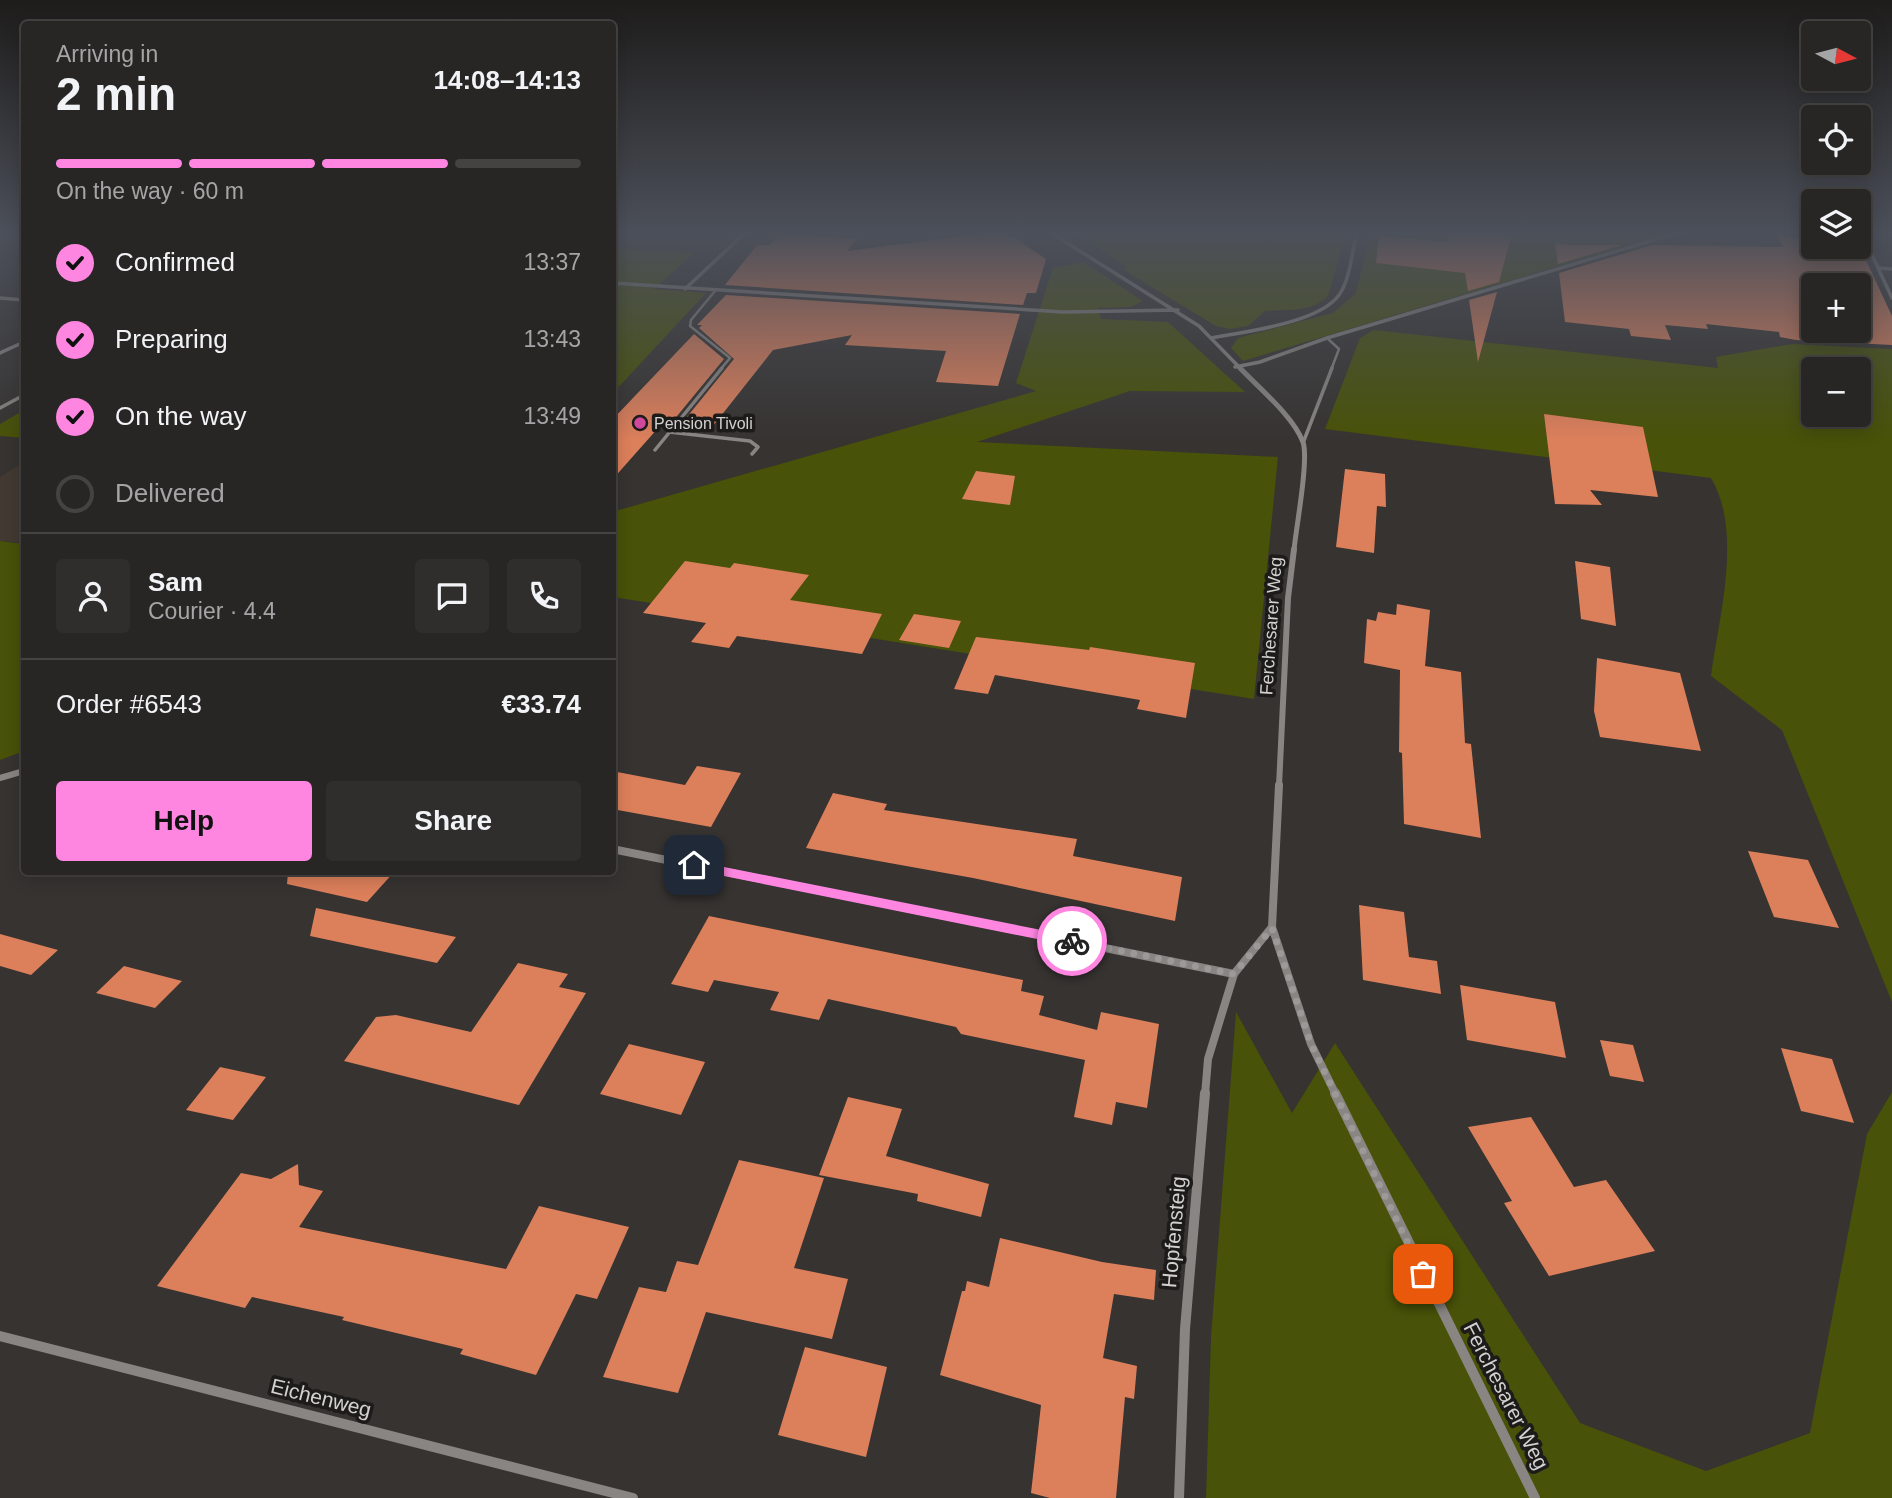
<!DOCTYPE html>
<html lang="en">
<head>
<meta charset="utf-8">
<style>
	body { margin:0; font-family:Helvetica,sans-serif; background:#302e2d; color:#f1f3f6; height:100vh; display:flex; flex-direction:column; font-size:26px; white-space:nowrap }
	* { box-sizing:border-box; margin:0 }
	p { font-size:23px; color:#a5a5a7 }
	.icon { flex:none; width:38px; height:38px; fill:none; stroke:currentColor; stroke-width:2; stroke-linecap:round; stroke-linejoin:round }
	.map { position:relative; flex:1; overflow:hidden }
	.details { position:absolute; left:21px; top:21px; width:595px; height:854px; display:flex; flex-direction:column; background:#282625; border-radius:7px; box-shadow:0 4px 18px #0003,0 0 0 2px #444342 }
	.details>* { flex:none }
	.needle { width:46px; rotate:97deg }
	.controls { position:absolute; left:1801px; top:21px; display:grid; gap:14px }
	.controls a { display:grid; place-items:center; width:70px; height:70px; border-radius:7px; background:#282625; box-shadow:0 4px 18px #0003,0 0 0 2px #444342; font-size:35px }
	.pin { position:absolute; display:grid; place-items:center; width:60px; height:60px; color:#fff; margin:-30px; border-radius:14px; box-shadow:0 4px 10px #0006 }
	.courier { position:absolute; display:grid; place-items:center; width:70px; height:70px; margin:-35px; border:5px solid #fe86e1; border-radius:50%; background:#fff; color:#222; box-shadow:0 2px 9px #0007 }
	.overview em { font-style:normal; font-weight:800 }
	.overview div { display:flex; flex-direction:column-reverse }
	.overview { display:flex; align-items:center; justify-content:space-between; height:119px; padding:0 35px }
	h1 { font-size:46px; font-weight:800; line-height:52px }
	.bar { display:grid; grid-template-columns:repeat(4,1fr); gap:10px 7px; align-content:center; height:84px; padding:0 35px }
	.bar i { height:9px; border-radius:5px; background:#444342 }
	.bar .current { background:#fe86e1 }
	.bar p { grid-column:span 4 }
	.line { display:flex; align-items:center; gap:18px; padding:0 35px; border-top:2px solid #444342 }
	.line div { flex:1 }
	.round { display:grid; place-items:center; flex:none; width:74px; height:74px; border-radius:7px; background:#302e2d }
	ol { padding:0 35px; list-style:none }
	li { display:flex; align-items:center; gap:21px; height:77px }
	li p { margin-inline-start:auto }
	li .icon { padding:7px; border-radius:50%; background:#fe86e1; color:#111; stroke-width:4 }
	li:last-child { color:#a5a5a7 }
	li i { width:38px; height:38px; border:4px solid #444342; border-radius:50% }
	.primary-button { display:flex; gap:14px; margin-top:auto; padding:14px 35px }
	.primary-button a { flex:1; height:80px; border-radius:7px; background:#fe86e1; color:#111; font-size:28px; font-weight:800; line-height:80px; text-align:center }
	.primary-button a+a { background:#302e2d; color:#f1f3f6 }
	.map>svg:first-child { display:block }
	.built { fill:#413932 }
	.green { fill:#485208; fill-rule:evenodd }
	.building { fill:#dc7f5b; fill-rule:evenodd }
	.lines { fill:none; stroke-linecap:round; stroke-linejoin:round }
	.service-far1 { stroke:#888582; stroke-width:2.5 }
	.service { stroke:#888582; stroke-width:3.5 }
	.minor-far4 { stroke:#888582; stroke-width:3.5 }
	.minor-far3 { stroke:#888582; stroke-width:5 }
	.minor-far2 { stroke:#888582; stroke-width:6 }
	.minor-far1 { stroke:#888582; stroke-width:8 }
	.minor { stroke:#888582; stroke-width:10 }
	.route { fill:#fe86e1 }
	.done { stroke:#9c9a98; stroke-width:7; stroke-dasharray:0 12.6 }
	.hotel-dot { fill:#d1479c; stroke:#1c1b1a; stroke-width:2.5 }
	.labels { text-anchor:middle; stroke-width:7; stroke-linejoin:round; paint-order:stroke }
	.far-poi-label { font-size:16px; fill:#d3d1cf; stroke:#1c1b1a; text-anchor:start }
	.street-label { font-size:18px; fill:#d3d1cf; stroke:#1c1b1a }
	.near-street-label { font-size:21px; fill:#d3d1cf; stroke:#1c1b1a }
</style>
</head>
<body>
<div class="map">
<svg width="1892" height="1498" viewBox="0 0 1892 1498">
	<rect width="100%" height="100%" fill="#363331"/>
	<!-- built -->
	<path class="built" d="M24,462V543L0,541V477Z"/>
	<!-- green -->
	<path class="green" d="M1072,231H1347L1328,296C1311,313 1287,309 1265,311L1248,326L1230,329L1216,326L1122,269L1127,267Z
		M1371,231H1674L1243,361L1231,348L1238,338L1333,313L1356,293Z
		M613,248L694,253L654,289L706,293L613,393Z
		M1083,262L1143,301L1131,307L1098,308L1101,319L1168,322L1245,392L1130,391L977,442L1278,457L1254,699L613,597L612,512L1036,391L1016,383L1053,268Z
		M1374,330L1718,368L1716,357L1792,344L1892,349V1002L1782,730L1711,676C1719,616 1743,532 1711,478L1325,429L1360,338ZM1813,369H1858V415H1813Z
		M24,410V438L0,436V424Z
		M0,541L24,544V751L0,760Z
		M1236,1012L1292,1113L1335,1043L1580,1423L1706,1471L1810,1433L1867,1134L1892,1092V1498H1206L1211,1337Z"/>
	<!-- building -->
	<path class="building" d="M1004,231L1046,259L1036,293H1027L1023,305L725,285L757,245H770L779,234L857,239L847,251Z
		M1465,231L1512,233L1499,282L1468,291L1465,273L1376,263L1379,236L1446,242L1449,232L1464,234Z
		M1800,231H1813V247H1858V243L1892,316V345L1796,340L1780,337L1779,332L1706,324L1708,329L1665,325L1671,340L1631,336L1629,329L1565,322L1559,273L1652,245L1784,247L1776,235L1802,238ZM1813,285H1858V331H1813Z
		M1555,243L1572,245H1622L1558,264Z
		M1497,292L1478,362L1469,300Z
		M726,295L1020,314L998,386L936,382L946,351L845,345L852,335L773,350L709,431L678,428L734,359L699,328L702,325H697Z
		M694,334L724,359L668,427H659L612,480V420Z
		M1544,414L1643,427L1658,497L1590,490L1602,505L1555,504Z
		M1345,469L1385,474L1386,507L1377,506L1374,553L1336,547Z
		M976,471L1015,476L1010,505L962,499Z
		M685,561L730,568L734,563L809,575L790,600L882,614L862,654L737,636L729,648L691,642L706,623L643,613Z
		M1575,561L1610,567L1616,626L1581,619Z
		M1397,604L1430,610L1425,666L1461,672L1465,743L1471,744L1481,838L1404,824L1402,753L1399,752L1400,670L1364,663L1367,619L1376,621L1378,612L1396,615Z
		M914,614L961,621L949,648L899,640Z
		M976,637L1089,650L1090,647L1195,663L1186,718L1137,709L1140,700L995,675L988,694L954,689Z
		M1597,658L1680,673L1701,751L1600,737L1594,711Z
		M697,766L741,773L711,827L612,809V771L685,785Z
		M833,793L887,804L884,810L1077,839L1073,856L1182,877L1175,921L973,878L806,848Z
		M1748,851L1808,860L1839,928L1774,917Z
		M288,872H394L367,902L287,884Z
		M1359,905L1404,912L1409,957L1437,961L1441,994L1363,980Z
		M316,908L456,937L437,963L310,936Z
		M709,916L1023,980L1021,991L1044,996L1039,1015L1097,1030L1101,1012L1159,1024L1147,1108L1116,1102L1112,1125L1074,1117L1085,1060L961,1034L956,1027L828,999L819,1020L770,1010L779,992L714,980L708,992L671,984Z
		M0,934L58,950L31,975L0,966Z
		M518,963L568,974L559,987L586,993L519,1105L344,1061L376,1017L396,1015L471,1032Z
		M124,966L182,981L155,1008L96,993Z
		M1460,985L1555,1002L1566,1058L1467,1040Z
		M1600,1040L1633,1045L1644,1082L1610,1076Z
		M629,1044L705,1062L681,1115L600,1094Z
		M1781,1048L1832,1059L1854,1123L1801,1111Z
		M220,1067L266,1077L233,1120L186,1110Z
		M848,1097L902,1109L886,1156L989,1184L981,1217L917,1201L918,1194L819,1175Z
		M1531,1117L1574,1187L1606,1180L1655,1251L1549,1276L1504,1203L1512,1201L1468,1127Z
		M739,1160L824,1178L794,1268L848,1279L832,1339L706,1312L678,1393L603,1377L639,1287L666,1292L677,1261L698,1265Z
		M298,1164L299,1185L323,1191L299,1227L506,1269L539,1206L629,1227L597,1299L576,1294L536,1375L460,1354L463,1349L342,1320L344,1317L252,1297L245,1308L157,1286L241,1173L271,1179Z
		M1000,1238L1102,1262L1156,1270L1154,1300L1114,1294L1103,1358L1137,1366L1134,1399L1125,1397L1116,1498H1050L1031,1493L1041,1405L940,1375L962,1291H965L967,1281L989,1287Z
		M805,1347L887,1367L866,1457L778,1435Z"/>
	<g class="lines">
		<!-- service-far1 -->
		<path class="service-far1" d="M612,289L619,284
			M715,291L691,320L690,326L730,358L720,370
			M1327,338L1339,349L1331,370"/>
		<!-- service -->
		<path class="service" d="M0,408L24,395
			M669,432L750,441L758,447L752,454
			M1303,443L1332,368
			M655,450L722,368"/>
		<!-- minor-far4 -->
		<path class="minor-far4" d="M1048,231L1199,326L1242,370
			M1861,231L1892,298
			M1879,268L1892,269
			M612,283L1063,312L1178,310
			M685,289L747,231
			M0,298L24,300
			M1211,338C1244,332 1319,323 1339,295C1351,278 1352,250 1357,231
			M0,353L24,342
			M1235,367L1260,362L1327,338L1684,231"/>
		<!-- minor-far3 -->
		<path class="minor-far3" d="M1240,368C1259,388 1293,416 1303,442C1309,460 1296,528 1294,550"/>
		<!-- minor-far2 -->
		<path class="minor-far2" d="M0,778L24,771
			M1279,786L1288,598L1294,549"/>
		<!-- minor-far1 -->
		<path class="minor-far1" d="M1279,785L1272,927L1311,1044L1336,1095
			M612,849L1234,974
			M1205,1095L1208,1059L1234,974L1272,927"/>
		<!-- minor -->
		<path class="minor" d="M1335,1093L1535,1498
			M0,1336L633,1498
			M1179,1498L1185,1329L1205,1093"/>
	</g>
	<!-- sky -->
	<linearGradient id="sky" x2="0" y2="1"><stop stop-color="#1e1c1b"/><stop offset="0.53" stop-color="#4c505a"/><stop offset="1" stop-color="#4c505a" stop-opacity="0"/></linearGradient>
	<rect width="1892" height="440" fill="url(#sky)"/>
	<!-- route -->
	<path class="route" d="M694,861L1072,936L1079,941L1072,946L689,869V862Z"/>
	<g class="lines">
		<!-- done -->
		<path class="done" d="M1072,941L1234,974L1272,928L1311,1044L1423,1274"/>
	</g>
	<!-- markers -->
	<circle class="hotel-dot" cx="640" cy="423" r="7"/>
	<g class="labels">
		<!-- far-poi labels -->
		<g class="far-poi-label">
			<text x="654" y="429">Pension Tivoli</text>
		</g>
		<!-- street labels -->
		<g class="street-label">
			<text transform="translate(1271 626) rotate(-86)" y="6">Ferchesarer Weg</text>
		</g>
		<!-- near-street labels -->
		<g class="near-street-label">
			<text transform="translate(1174 1232) rotate(-85)" y="7">Hopfensteig</text>
			<text transform="translate(1506 1396) rotate(63)" y="7">Ferchesarer Weg</text>
			<text transform="translate(321 1398) rotate(14)" y="7">Eichenweg</text>
		</g>
	</g>
</svg>
<div class="controls">
<a><svg class="needle" viewBox="-14 -14 28 28"><path d="M0-13l5 13h-10z" fill="#e53935"/><path d="M0 13l5-13h-10z" fill="#a5a5a7"/></svg></a>
<a><svg class="icon" aria-label="locate" viewBox="0 0 24 24"><circle cx="12" cy="12" r="6"/><path d="M12 2v4M12 18v4M2 12h4M18 12h4"/></svg></a>
<a><svg class="icon" aria-label="layers" viewBox="0 0 24 24"><path d="M12 4l9 5-9 5-9-5zM3 14l9 5 9-5"/></svg></a>
<a>+</a>
<a>−</a>
</div>
<div class="pin" style="left:1423px;top:1274px;background:#ea580c"><svg class="icon" aria-label="bag" viewBox="0 0 24 24"><path d="M5 8h14l-1 12H6zM9 8a3 3 0 0 1 6 0"/></svg></div>
<div class="pin" style="left:694px;top:865px;background:#1f2937"><svg class="icon" aria-label="home" viewBox="0 0 24 24"><path d="M3 11l9-7 9 7M6 9v11h12V9"/></svg></div>
<div class="courier" style="left:1072px;top:941px"><svg class="icon" aria-label="bike" viewBox="0 0 24 24"><circle cx="6" cy="16" r="4"/><circle cx="18" cy="16" r="4"/><path d="M6 16l4-8h5l3 8M10 8l3 8H6M13 5h3"/></svg></div>
<section class="details">
<div class="overview"><div><h1>2 min</h1><p>Arriving in</p></div><em>14:08–14:13</em></div>
<div class="bar"><i class="current"></i><i class="current"></i><i class="current"></i><i></i><p>On the way · 60 m</p></div>
<ol>
<li><svg class="icon" aria-label="check" viewBox="0 0 24 24"><path d="M5 12l5 5 9-10"/></svg>Confirmed<p>13:37</p></li>
<li><svg class="icon" aria-label="check" viewBox="0 0 24 24"><path d="M5 12l5 5 9-10"/></svg>Preparing<p>13:43</p></li>
<li><svg class="icon" aria-label="check" viewBox="0 0 24 24"><path d="M5 12l5 5 9-10"/></svg>On the way<p>13:49</p></li>
<li><i></i>Delivered</li>
</ol>
<div class="line" style="height:126px"><a class="round"><svg class="icon" aria-label="person" viewBox="0 0 24 24"><circle cx="12" cy="8" r="4"/><path d="M4 21q1-7 8-7t8 7"/></svg></a><div><b>Sam</b><p>Courier · 4.4</p></div><a class="round"><svg class="icon" aria-label="chat" viewBox="0 0 24 24"><path d="M4 5h16v11H9l-5 4z"/></svg></a><a class="round"><svg class="icon" aria-label="phone" viewBox="0 0 24 24"><path d="M5 4h4l2 5-3 2q2 4 5 5l2-3 5 2v4C11 20 4 13 5 4z"/></svg></a></div>
<div class="line" style="height:91px"><div>Order #6543</div><b>€33.74</b></div>
<div class="primary-button"><a>Help</a><a>Share</a></div>
</section>
</div>
</body>
</html>
